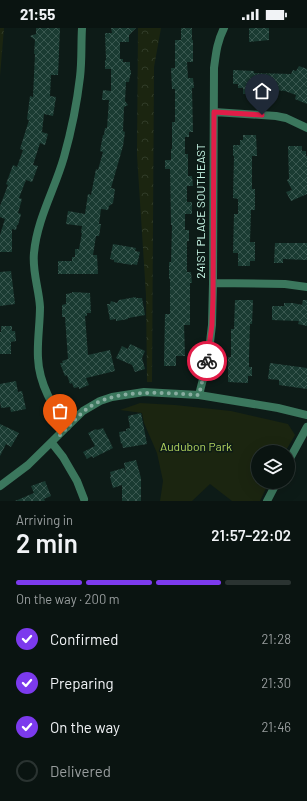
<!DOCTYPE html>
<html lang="en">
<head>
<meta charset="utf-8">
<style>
	body { margin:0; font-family:Barlow,sans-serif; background:#18211f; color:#f1f3f6; height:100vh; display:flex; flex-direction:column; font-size:15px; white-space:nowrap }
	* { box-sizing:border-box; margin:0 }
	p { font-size:13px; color:#999e9f }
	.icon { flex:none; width:22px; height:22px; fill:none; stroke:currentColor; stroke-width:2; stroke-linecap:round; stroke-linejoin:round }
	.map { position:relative; height:473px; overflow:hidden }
	.side { display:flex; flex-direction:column; background:#0a1411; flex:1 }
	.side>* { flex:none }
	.controls { position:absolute; left:251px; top:417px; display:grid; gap:8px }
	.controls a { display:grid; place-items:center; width:44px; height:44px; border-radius:50%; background:#0a1411; box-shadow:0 4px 16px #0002,0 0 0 1px #2a3331; font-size:20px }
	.pin { position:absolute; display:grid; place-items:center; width:34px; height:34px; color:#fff; margin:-41px -17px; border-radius:50% 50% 50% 0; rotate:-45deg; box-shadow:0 0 4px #0007 }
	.pin .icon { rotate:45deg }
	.courier { position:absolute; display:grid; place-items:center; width:40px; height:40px; margin:-20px; border:3px solid #e11d48; border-radius:50%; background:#fff; color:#222; box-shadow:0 1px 5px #0007 }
	.head em { font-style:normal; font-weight:600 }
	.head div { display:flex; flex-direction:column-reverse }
	.head { display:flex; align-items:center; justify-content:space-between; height:68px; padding:0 16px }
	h1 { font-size:26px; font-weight:600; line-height:30px }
	.bar { display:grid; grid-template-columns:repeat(4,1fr); gap:6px 4px; align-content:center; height:48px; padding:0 16px }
	.bar i { height:5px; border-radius:3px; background:#2a3331 }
	.bar .selected { background:#7c3aed }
	.bar p { grid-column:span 4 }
	ol { padding:0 16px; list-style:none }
	li { display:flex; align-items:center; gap:12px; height:44px }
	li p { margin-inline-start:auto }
	li .icon { padding:4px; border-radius:50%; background:#7c3aed; color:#fff; stroke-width:4 }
	li:last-child { color:#999e9f }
	li i { width:22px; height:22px; border:2px solid #2a3331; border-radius:50% }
	.status { display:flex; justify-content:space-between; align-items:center; height:28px; padding:0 20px; background:#0a1411; direction:ltr }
	.status svg { height:11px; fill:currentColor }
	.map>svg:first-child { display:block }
	.green { fill:#1b2510 }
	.forest { fill:url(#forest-crowns) }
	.building { fill:url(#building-cross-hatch) }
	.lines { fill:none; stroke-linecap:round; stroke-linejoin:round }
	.minor { stroke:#3b775d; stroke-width:8 }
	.done { stroke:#88ada0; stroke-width:4; stroke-dasharray:0 7.2 }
	.route { stroke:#e11d48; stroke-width:5 }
	.labels { text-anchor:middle; stroke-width:3; stroke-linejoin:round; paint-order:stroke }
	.street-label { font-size:12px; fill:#cbfbea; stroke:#0d1b17 }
	.park-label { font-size:12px; fill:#b3d45e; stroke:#0d1b17 }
</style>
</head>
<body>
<div class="status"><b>21:55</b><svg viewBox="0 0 49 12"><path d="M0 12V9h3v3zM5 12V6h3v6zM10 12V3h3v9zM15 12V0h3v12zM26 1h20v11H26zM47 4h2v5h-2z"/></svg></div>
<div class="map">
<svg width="307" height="473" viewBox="0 0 307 473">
	<defs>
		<pattern id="forest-crowns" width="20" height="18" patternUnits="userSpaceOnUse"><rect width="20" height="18" fill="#1b2510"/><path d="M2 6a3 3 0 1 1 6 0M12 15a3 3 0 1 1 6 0" fill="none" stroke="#303b27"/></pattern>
		<pattern id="building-cross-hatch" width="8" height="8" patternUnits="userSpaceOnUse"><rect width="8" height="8" fill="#1a3b32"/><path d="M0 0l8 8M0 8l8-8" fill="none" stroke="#3a5850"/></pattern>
	</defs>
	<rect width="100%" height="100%" fill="#0d1b17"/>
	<!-- green -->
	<path class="green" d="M140,375L175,377L231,383L288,396L295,407L285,424H258V454H269L260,473H232L210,456L192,473H160L163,453L157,425L144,395L142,385L120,382Z"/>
	<!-- forest -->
	<path class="forest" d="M0,0H4L0,48Z
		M138,0H161L154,39L152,354H147L146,267L137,127Z"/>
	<!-- building -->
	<path class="building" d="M36,0H60L58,47H51L50,68L56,69L53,88L44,86L42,104L48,106L45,117L40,115L33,137L38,138L32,154L26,152L19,170L22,171L18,185L21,186L18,197H17L16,202L12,201V224H0V207L5,191L0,189V178L8,157L6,156L13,137L17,139L23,122L20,121L29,92L27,91L30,68L33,69L35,26H34L35,12L30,8L36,6Z
		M111,0H136L129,7V14H120V31H123V34H130V42L131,43V46L130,48L129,54H126L125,73L128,77L124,79L123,103L125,104L123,118L111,160L115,161L113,175L109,178L108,182L101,181L99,196H101L99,208H96L93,227H97L98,246H58V233H72V229H75V221H79L82,205H81L82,198L66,196L68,183L85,186L88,166L91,167L96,141L98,142L103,124L100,123L103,107H104L105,100H107L109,72H102L103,62L111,63V41H105V32H106L105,5H112Z
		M181,0H192V12H193V34H187L188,50H193L194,60H192L193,104H189V109H185V126H188V148H192L193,158H187V174H192V186H185V202H189V213H187V244H191L192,255H190V297H184L185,328H176V338H164L165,286H170V251H169V234H171L172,197H171L170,141H165V132H171V121H172V94H175V61H172L171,40H175V12H181Z
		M249,0H269V12L249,14Z
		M299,38L307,41V76L295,71L296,67L285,63L273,62V66H243V60H238V56H233V42L254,43V45L291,46L293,42L296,43Z
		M243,107H256L257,128H252V161H255V182H251L250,214H255V233H250V238H238V225H233L234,186H238V171L233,170L234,128H233V117H240V112H243Z
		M288,118H302V123H306V128H307V166L291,173L286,164L292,162L287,152L289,151Z
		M275,215H307V232L283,231V235H274Z
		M113,216L136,220L135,223L140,224L137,237L132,236V237L114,234V232L110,231Z
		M11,243L15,276L0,278V244Z
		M72,264L90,265L91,285H87V288H85L88,327L110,322L115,343L86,350L89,357L79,361V359L74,360L72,355L70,356L67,347L65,348L60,335H63L62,333L68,331L65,289H62V277L66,276V266L72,265Z
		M136,269V270H142L145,287L128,290V291L116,293V291L110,292L107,276H110L111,273L117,275L119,272Z
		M235,272H253L252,296H250L249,329V339H252V348H248V355L228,354V329H231V301H234Z
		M303,272H307V298L298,296L299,293L272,292V278H284V275H293L302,277Z
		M1,298H12V303H15L16,313L11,314V326H0V304H1Z
		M130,316L145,323L142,330L145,341L135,344L132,337L116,330L122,318L128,321Z
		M270,335L307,340V361L279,357V352L268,351Z
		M16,353L18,364L22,363L26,381L11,384L10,379L1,380L0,373V356Z
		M141,385L147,416L123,420L122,415L121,416L119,404L126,403V401L130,400L128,388Z
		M0,396L19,405L11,419L6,416L0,428Z
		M103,400L113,420L93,430L92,428L87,431L83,424L95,418L88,405L96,401L97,402Z
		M136,432L141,450V473H122V457L113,460L110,449L111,448L110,444L124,440L126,446L124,435Z
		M45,453L51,468L44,471L45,473H15L34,465L31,458Z"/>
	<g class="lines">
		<!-- minor -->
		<path class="minor" d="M214,84L276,88L286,90L307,100
			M213,255L285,256L307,259
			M199,367L208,331L212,297L213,255L214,40C216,25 217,14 224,0
			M67,399C53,379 39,356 38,330C37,313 40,296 40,279C39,261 32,243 34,225C37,191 55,161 64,129C71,104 77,75 80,49C82,33 81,16 82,0
			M52,415L63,429L77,453L84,471
			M288,434L307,399
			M0,458L28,437L83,383L100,373L112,369L144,364L199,367L278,380L307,387
			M267,473L277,454"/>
	</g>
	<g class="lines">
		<!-- done -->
		<path class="done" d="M60,407C70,397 79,386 91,378C120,360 166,365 199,367L207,333"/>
		<!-- route -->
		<path class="route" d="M207,333L212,297L213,270L214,84L262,87"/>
	</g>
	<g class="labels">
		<!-- street labels -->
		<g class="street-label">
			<text transform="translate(201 183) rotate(-90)" y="4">241ST PLACE SOUTHEAST</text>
		</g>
		<!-- park labels -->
		<g class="park-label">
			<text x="196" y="423">Audubon Park</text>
		</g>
	</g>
</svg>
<div class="controls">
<a><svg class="icon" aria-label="layers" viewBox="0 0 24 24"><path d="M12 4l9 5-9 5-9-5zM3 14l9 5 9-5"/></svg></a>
</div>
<div class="pin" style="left:60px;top:407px;background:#ea580c"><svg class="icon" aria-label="bag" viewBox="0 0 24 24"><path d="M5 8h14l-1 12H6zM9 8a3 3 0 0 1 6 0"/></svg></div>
<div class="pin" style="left:262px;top:87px;background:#1f2937"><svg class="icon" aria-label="home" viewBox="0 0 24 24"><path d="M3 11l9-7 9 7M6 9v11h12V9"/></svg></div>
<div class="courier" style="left:207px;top:333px"><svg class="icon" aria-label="bike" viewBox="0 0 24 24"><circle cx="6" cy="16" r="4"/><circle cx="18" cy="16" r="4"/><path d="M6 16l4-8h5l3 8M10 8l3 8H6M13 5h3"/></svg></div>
</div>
<section class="side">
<div class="head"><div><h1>2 min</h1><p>Arriving in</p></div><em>21:57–22:02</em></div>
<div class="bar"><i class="selected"></i><i class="selected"></i><i class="selected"></i><i></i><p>On the way · 200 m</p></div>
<ol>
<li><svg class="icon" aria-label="check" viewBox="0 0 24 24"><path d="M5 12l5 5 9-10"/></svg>Confirmed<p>21:28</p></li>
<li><svg class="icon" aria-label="check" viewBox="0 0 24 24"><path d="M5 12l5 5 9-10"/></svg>Preparing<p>21:30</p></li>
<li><svg class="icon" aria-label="check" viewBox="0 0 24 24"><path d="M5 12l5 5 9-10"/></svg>On the way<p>21:46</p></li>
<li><i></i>Delivered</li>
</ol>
</section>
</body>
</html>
